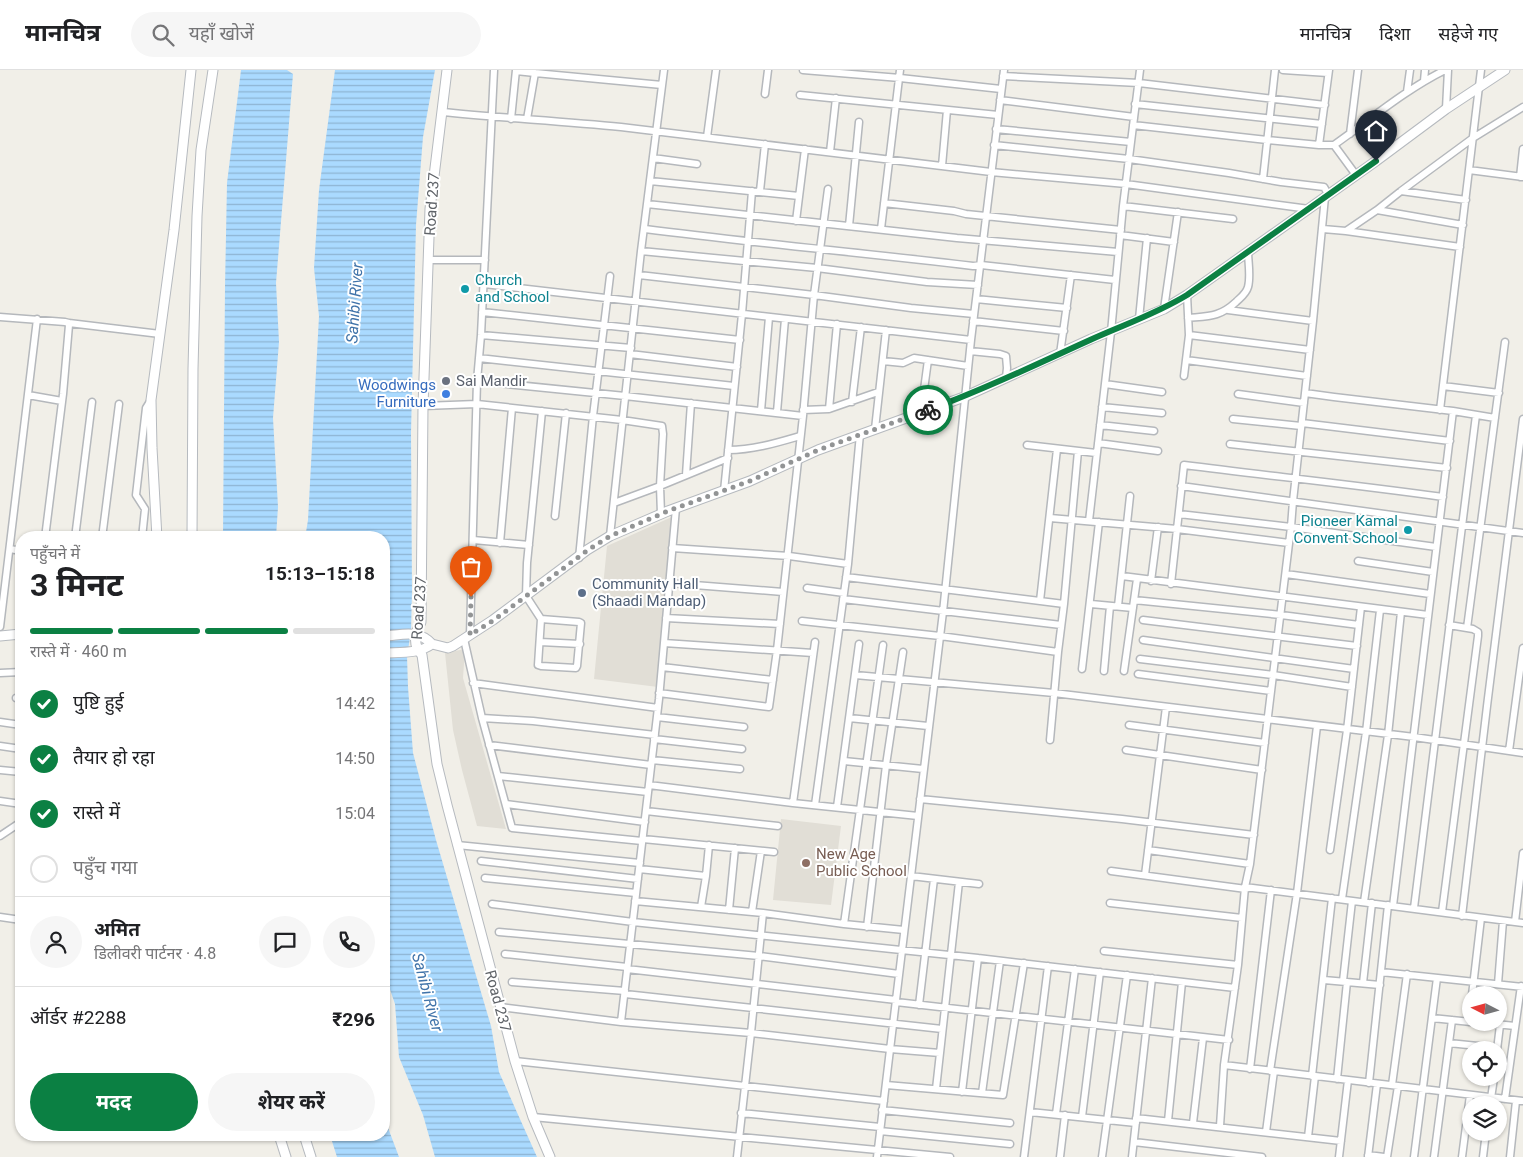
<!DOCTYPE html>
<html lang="hi">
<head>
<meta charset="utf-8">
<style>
	body { margin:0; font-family:Roboto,"Noto Sans Devanagari",sans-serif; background:#f6f6f6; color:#202124; height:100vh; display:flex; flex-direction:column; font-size:19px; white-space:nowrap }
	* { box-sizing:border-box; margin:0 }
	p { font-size:16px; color:#757577 }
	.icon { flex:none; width:28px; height:28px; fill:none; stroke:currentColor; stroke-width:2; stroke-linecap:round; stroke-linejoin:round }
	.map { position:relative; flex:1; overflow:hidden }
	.panel { position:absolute; left:15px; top:461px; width:375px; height:610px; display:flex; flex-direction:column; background:#fff; border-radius:20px; box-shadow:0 1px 4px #0004 }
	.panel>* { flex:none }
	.needle { width:32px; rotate:276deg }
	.buttons { position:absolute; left:1462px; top:916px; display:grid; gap:10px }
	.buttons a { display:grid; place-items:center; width:45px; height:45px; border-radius:50%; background:#fff; box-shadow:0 1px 4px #0004; font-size:25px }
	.pin { position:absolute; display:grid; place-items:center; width:42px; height:42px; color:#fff; margin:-51px -21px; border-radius:50% 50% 50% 0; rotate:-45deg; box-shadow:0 0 5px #0007 }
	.pin .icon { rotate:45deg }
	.courier { position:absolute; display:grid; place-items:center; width:50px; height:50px; margin:-25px; border:4px solid #0b8043; border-radius:50%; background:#fff; color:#222; box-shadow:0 1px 6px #0007 }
	.overview em { font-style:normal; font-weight:700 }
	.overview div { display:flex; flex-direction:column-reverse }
	.overview { display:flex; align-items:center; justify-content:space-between; height:85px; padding:0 15px }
	h1 { font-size:32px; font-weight:700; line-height:38px }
	.bar { display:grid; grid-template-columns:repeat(4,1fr); gap:8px 5px; align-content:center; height:60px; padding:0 15px }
	.bar i { height:6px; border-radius:4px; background:#e0e0e0 }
	.bar .selected { background:#0b8043 }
	.bar p { grid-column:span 4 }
	.line { display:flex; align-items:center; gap:12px; padding:0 15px; border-top:1px solid #e0e0e0 }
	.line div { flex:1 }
	.round { display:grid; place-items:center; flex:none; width:52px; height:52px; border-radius:26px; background:#f6f6f6 }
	ol { padding:0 15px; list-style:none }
	li { display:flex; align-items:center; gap:15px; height:55px }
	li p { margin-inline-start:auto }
	li .icon { padding:5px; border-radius:50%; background:#0b8043; color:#fff; stroke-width:4 }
	li:last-child { color:#757577 }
	li i { width:28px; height:28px; border:2px solid #e0e0e0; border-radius:50% }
	.button { display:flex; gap:10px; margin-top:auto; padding:10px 15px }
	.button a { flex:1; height:58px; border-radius:30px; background:#0b8043; color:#fff; font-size:20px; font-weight:700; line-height:58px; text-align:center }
	.button a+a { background:#f6f6f6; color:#202124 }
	header { display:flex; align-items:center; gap:30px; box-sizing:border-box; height:70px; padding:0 25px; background:#fff; border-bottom:1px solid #e0e0e0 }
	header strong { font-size:24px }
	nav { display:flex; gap:28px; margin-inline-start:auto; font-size:18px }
	.search { width:350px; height:45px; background:#f6f6f6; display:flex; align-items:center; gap:12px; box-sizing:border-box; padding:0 18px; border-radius:28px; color:#757577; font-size:19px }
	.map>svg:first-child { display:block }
	.education { fill:#e1ded6 }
	.water { fill:url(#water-rules) }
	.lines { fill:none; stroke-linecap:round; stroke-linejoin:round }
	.street-casing { stroke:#b5b8bc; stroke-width:9 }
	.secondary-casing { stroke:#b6babf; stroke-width:11 }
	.street { stroke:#fff; stroke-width:6 }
	.secondary { stroke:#fff; stroke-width:9 }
	.done { stroke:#929495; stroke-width:5; stroke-dasharray:0 9 }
	.route { stroke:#0b8043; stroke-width:6 }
	.culture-dot { fill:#0f9aa8; stroke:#fff; stroke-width:2 }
	.worship-dot { fill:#6b7280; stroke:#fff; stroke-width:2 }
	.shop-dot { fill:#3f7fe0; stroke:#fff; stroke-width:2 }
	.service-dot { fill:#5c6f8a; stroke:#fff; stroke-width:2 }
	.education-dot { fill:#8d6e63; stroke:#fff; stroke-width:2 }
	.labels { text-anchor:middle; stroke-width:4; stroke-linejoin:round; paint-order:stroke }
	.street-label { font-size:15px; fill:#5f6368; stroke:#fff }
	.culture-label { font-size:15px; fill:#0d838f; stroke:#fff; text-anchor:start }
	.worship-label { font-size:15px; fill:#5b616d; stroke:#fff; text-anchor:start }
	.shop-label { font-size:15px; fill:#366cbe; stroke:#fff; text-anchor:end }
	.service-label { font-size:15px; fill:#4e5e75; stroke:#fff; text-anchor:start }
	.education-label { font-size:15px; fill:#785e54; stroke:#fff; text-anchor:start }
	.water-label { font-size:16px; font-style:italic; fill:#4174aa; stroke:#fff }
</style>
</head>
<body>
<header>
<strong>मानचित्र</strong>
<div class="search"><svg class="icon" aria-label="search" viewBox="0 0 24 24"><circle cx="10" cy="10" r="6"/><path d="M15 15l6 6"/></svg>यहाँ खोजें</div>
<nav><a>मानचित्र</a><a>दिशा</a><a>सहेजे गए</a></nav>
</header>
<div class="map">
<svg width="1523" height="1087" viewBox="0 0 1523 1087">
	<defs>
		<pattern id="water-rules" width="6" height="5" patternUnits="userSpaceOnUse" patternTransform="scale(1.25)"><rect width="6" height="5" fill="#aadaff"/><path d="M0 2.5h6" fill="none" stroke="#8eb4d2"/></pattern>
	</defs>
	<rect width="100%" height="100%" fill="#f1efe8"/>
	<!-- education -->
	<path class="education" d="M674,446L658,617L594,609L607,476Z
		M465,579L463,608L506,759L477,756L462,700L453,660L445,583Z
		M781,749L841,756L831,835L773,830Z"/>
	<!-- water -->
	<path class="water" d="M241,0H287L293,4L276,213L279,272L273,348L278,437L276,467H223L225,217L227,113Z
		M335,0H435L423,67L416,155L411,363L412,521L411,562L407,586L408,617L413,683L436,770L491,956L499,1002L537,1087H435L423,1045L399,987L395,934L384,902V468H305L308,450L319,246L314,198L319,120Z
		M384,1047L399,1087H337L330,1065H384Z"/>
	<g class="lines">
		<defs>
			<path id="street" d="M803,0L900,8L1001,19
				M1283,0L1328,3
				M516,1L535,3
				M1003,6L1139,13L1325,35
				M1424,11L1425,0
				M1407,22L1410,0
				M765,24L768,0
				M800,25L998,45
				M1000,30L1134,47
				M1135,34L1322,54
				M1446,39L1448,0
				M442,42C502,48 562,51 621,57L991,102L1126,114L1309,139
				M511,49L516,0
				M527,49L535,3L662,15
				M1133,55L1267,70L1319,75H1334L1356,105
				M996,59L1131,72
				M1350,64L1358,0
				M707,67L716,0
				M994,75L1129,89L1229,103L1281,112L1324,117L1328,124
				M1319,75L1329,0
				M1334,75C1371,49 1405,20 1445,0
				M830,82L836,28
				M653,88L697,94
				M942,96L947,40
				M1469,100L1523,107
				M1520,107L1523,79
				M1263,109L1275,0
				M650,111L799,126
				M760,121L765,74
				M1401,121L1466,130
				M884,133L954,141L966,144L1121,160
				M647,134L957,168L1118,182
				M1123,136L1233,149
				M1377,140L1463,155
				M796,151L805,79
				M849,156L859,52
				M645,159C754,173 864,183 973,196L981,195L1115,210
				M881,159L900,0
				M1323,159L1346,161L1377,140L1401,121L1473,68L1523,37
				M1346,161L1460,177
				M1120,165L1174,172
				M641,181L817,198L927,212L978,215
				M429,190H485
				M639,205L814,225L911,238L974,244
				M484,214L971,270
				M976,229L1067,238
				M1164,239L1178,142
				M1228,240L1313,251
				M482,242L740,270
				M0,247L65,252L69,253V255L63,324L45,468
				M1188,248C1209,246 1220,247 1236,232C1241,227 1246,224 1248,217C1251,206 1248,192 1248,181
				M1139,249L1147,168
				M973,251L1064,261
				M69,253L160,264
				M481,265L631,278
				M1189,265L1310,280
				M970,281L1000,284L1006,286L1007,298L1006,308
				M630,284L737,297
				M1060,284L1071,205
				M479,288L734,316
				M1186,290L1307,306
				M883,291L903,293L914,288L968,296
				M1184,306L1189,265L1187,225
				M477,311L625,326L803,346
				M1105,314L1162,322
				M1443,316L1499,323
				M1305,323L1334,327L1453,341L1393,836
				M1238,324L1304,333
				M28,325L62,331
				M852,332L861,257
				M423,336L477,334L622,350L662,356L663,364L660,416L661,444
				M1102,337L1162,343
				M829,339L837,254
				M803,340L829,339L878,322
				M1440,340L1481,0
				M761,341L769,247
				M1453,341L1495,348
				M777,342L785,249
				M921,342L928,290
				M1233,349L1301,356
				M1302,353L1450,371
				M1100,355L1154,361
				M875,359L886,260
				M1098,373L1158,381
				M1230,374L1447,398
				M1027,375L1096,383
				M728,380C753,380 776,373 800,366
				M686,405L691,333
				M1181,416L1523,463
				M724,421L742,244L752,121
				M614,433L660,416L728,388
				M1179,444L1291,457L1436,477
				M555,446L566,343
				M1050,448L1177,459L1289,473
				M1089,451L1111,262L1123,136L1140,0
				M610,466L641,181L664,0
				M75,468L92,332
				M102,468L119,334
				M142,468L145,439L136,425L146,338L151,330
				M473,470L529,475
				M500,473L512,338
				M672,478L789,486L848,494
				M10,479L21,481
				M579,488L593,346L610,206
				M1358,491L1433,502
				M1286,504L1430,524
				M1122,506L1428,545
				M846,507L1064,534
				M1151,511L1158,457
				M669,513L783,522
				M1171,514L1184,395C1271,406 1357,415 1443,427
				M807,518L844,523
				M843,529L1061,555
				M1134,530L1281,545L1359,555
				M1040,531L1057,379
				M1091,534L1133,538
				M1118,536L1130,426
				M666,548L780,554
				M541,549L579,552L581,553L577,596L576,598L541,596L538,595L541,549L526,526L527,493L542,341
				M1143,550L1357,576
				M802,551L940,566L1058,582
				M0,557L37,249
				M1467,558L1505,272
				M470,565L477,311L481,265L494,0
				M464,569L482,648L512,758L642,771
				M1143,570L1354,599
				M540,572L580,574
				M664,573L813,583
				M1140,589L1273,605L1352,617
				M662,597L773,610
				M1082,599L1099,452
				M1104,601L1110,536
				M1124,601L1137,509
				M0,603L21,602
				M1138,604L1271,621
				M855,605L1054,623L1414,667L1523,683
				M473,613L658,638
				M659,623L769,637L777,580L803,346L814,225L828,119
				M16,628H21
				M657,647L744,657
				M482,648L533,651L655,665
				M849,648L928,656
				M0,652L21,655
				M1129,655L1265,673
				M654,669L742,679
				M1050,670L1058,582L1064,534L1078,381
				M489,675L651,695
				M0,676L21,679
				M1126,680L1262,700
				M1509,681L1523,578
				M652,690L740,699
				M844,691L923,699
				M0,700L21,702
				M498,706L648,722
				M649,715L793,733L918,746
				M920,729L1122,749L1254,765
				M0,731L21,734
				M793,733L815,572
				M506,734L645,752
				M815,735L848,494L860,364
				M837,737L859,574
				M646,741L778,756
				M0,766L21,752
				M643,769L774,782
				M457,775L640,793
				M1148,780L1250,794
				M1330,780L1347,660L1361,537
				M481,791L638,809
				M639,799L706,806
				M1111,801L1246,819
				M1145,805L1166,637
				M911,806L979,814
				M485,808L636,823
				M1245,817L1523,853
				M1342,829L1366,662L1380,540
				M635,831L763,843L844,854L904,860
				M1364,832L1388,665L1401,542
				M1110,833L1242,848
				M492,834L633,852L978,888L1235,918
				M701,837L706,806L709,775
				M1414,838L1476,345
				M729,840L735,778
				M752,842L761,781
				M1442,842L1478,566V562L1473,559L1449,555
				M1462,846C1481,680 1502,515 1523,349
				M0,847L21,850
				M1515,852L1523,783
				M844,854L883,575
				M867,857L886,695L903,582
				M499,862L759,886L899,904
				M1104,881L1238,895
				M505,884L627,897
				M627,899L896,930
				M1381,902L1523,917
				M1324,910L1380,915
				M1343,911L1352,831
				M512,912L625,921
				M1363,913L1372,833
				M1498,914L1503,851
				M625,924L942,959
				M1472,925L1481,848
				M896,932L1229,970
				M919,935L934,809
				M500,937L621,952L659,629L676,438
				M1432,948L1471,952
				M621,952L751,963L890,979L940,983
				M1469,952L1471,931
				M1476,952L1515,956
				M1449,973L1497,978
				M1497,980L1500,955
				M515,991L884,1031
				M1224,995L1523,1031
				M1250,999L1271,820
				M1270,1001L1297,823L1317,656
				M1312,1006L1332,828
				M1337,1009L1347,912
				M1369,1013L1388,835
				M886,1015L1003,1025L1024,893
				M1392,1015L1407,904
				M936,1019L959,812
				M962,1022L978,888
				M982,1023L1000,891
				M1505,1029L1521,916
				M1490,1035L1494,1008
				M882,1040L1010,1053
				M1030,1042L1136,1053
				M741,1043L880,1057
				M1056,1044L1075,899
				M533,1047L950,1087
				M1082,1047L1100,902
				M1136,1048L1341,1071
				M1168,1051L1182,912
				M1193,1053L1203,968
				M1220,1056L1224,995L1238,895L1245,817L1250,794L1291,457L1293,431L1313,251L1325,127
				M880,1061L1010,1074
				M1266,1062L1274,1001
				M1308,1067L1315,1006
				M1134,1072L1262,1087
				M1368,1085L1384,1087
				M737,1087L751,963L763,843
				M877,1087L943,542L971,270L1004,0
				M1024,1087L1048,896
				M1060,1087L1065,1045
				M1102,1087L1127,905
				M1132,1087L1152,908
				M1339,1087L1348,1010
				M1368,1087L1377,1014
				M1387,1087L1398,1016
				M1414,1087L1437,908
				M1434,1087L1452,950
				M1462,1087L1470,1025
				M1483,1087L1486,1062
				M1510,1087L1516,1031"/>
			<path id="secondary" d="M447,0L430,139L423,336L421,552C415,563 412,575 422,585L437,694L447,735L515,991L533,1047L550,1087
				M157,468L152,378L151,330L174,160L191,0
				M192,468L193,299L197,146L201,80L213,0
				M0,566L21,564
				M384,566C403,565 418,559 432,574C419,584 400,582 384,583
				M432,574L448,578L453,576L493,550L587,480L610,466L668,441L750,411L818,380L964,327L1091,269L1164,239L1187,225L1376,91L1446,39L1505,0
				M279,1065L286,1087
				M304,1065L311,1087"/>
		</defs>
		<!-- street casing -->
		<use href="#street" class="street-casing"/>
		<!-- secondary casing -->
		<use href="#secondary" class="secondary-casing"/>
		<!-- street -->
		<use href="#street" class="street"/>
		<!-- secondary -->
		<use href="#secondary" class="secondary"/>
	</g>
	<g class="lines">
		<!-- done -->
		<path class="done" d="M471,527L470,565L494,550L588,480L610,466L668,441L750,411L818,380L928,340"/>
		<!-- route -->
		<path class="route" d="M928,340C984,320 1037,294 1090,270C1123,255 1156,244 1187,225L1376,91"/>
	</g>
	<!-- markers -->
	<g class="culture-dot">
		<circle cx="465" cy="219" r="5"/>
		<circle cx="1408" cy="460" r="5"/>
	</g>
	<circle class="worship-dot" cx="446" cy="311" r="5"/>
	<circle class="shop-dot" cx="446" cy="324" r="5"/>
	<circle class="service-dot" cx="582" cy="523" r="5"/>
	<circle class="education-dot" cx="806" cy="793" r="5"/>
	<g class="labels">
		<!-- street labels -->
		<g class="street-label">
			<text transform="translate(432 134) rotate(-86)" y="5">Road 237</text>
			<text transform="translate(419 538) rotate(-86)" y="5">Road 237</text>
			<text transform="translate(498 931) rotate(75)" y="5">Road 237</text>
		</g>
		<!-- culture labels -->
		<g class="culture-label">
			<text x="475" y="215">Church<tspan x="475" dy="17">and School</tspan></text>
			<text x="1398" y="456" text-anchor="end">Pioneer Kamal<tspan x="1398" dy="17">Convent School</tspan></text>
		</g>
		<!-- worship labels -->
		<g class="worship-label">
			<text x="456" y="316">Sai Mandir</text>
		</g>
		<!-- shop labels -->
		<g class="shop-label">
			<text x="436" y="320">Woodwings<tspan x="436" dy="17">Furniture</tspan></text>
		</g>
		<!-- service labels -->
		<g class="service-label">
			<text x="592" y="519">Community Hall<tspan x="592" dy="17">(Shaadi Mandap)</tspan></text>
		</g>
		<!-- education labels -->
		<g class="education-label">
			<text x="816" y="789">New Age<tspan x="816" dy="17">Public School</tspan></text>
		</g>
		<!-- water labels -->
		<g class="water-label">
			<text transform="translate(354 233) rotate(-86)" y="6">Sahibi River</text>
			<text transform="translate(428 922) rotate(75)" y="6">Sahibi River</text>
		</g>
	</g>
</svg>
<div class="buttons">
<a><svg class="needle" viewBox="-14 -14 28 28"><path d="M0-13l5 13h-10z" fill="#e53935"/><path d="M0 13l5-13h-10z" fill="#757577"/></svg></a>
<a><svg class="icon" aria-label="locate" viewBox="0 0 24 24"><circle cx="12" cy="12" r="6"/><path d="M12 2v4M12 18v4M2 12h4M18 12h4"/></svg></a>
<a><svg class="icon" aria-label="layers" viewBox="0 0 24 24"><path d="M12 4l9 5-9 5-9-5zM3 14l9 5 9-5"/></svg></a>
</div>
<div class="pin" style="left:471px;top:527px;background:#ea580c"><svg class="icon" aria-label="bag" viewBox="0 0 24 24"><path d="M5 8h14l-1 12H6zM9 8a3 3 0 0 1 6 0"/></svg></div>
<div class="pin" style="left:1376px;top:91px;background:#1f2937"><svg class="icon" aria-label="home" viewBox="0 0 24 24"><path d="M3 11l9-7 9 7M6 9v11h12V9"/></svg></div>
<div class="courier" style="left:928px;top:340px"><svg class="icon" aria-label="bike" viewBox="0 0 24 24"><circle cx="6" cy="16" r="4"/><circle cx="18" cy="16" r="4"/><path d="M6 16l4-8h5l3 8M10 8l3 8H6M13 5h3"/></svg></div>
<section class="panel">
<div class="overview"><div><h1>3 मिनट</h1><p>पहुँचने में</p></div><em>15:13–15:18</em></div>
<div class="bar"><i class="selected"></i><i class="selected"></i><i class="selected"></i><i></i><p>रास्ते में · 460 m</p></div>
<ol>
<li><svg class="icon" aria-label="check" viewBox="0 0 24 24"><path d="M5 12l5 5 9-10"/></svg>पुष्टि हुई<p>14:42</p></li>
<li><svg class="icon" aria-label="check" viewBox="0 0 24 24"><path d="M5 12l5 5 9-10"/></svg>तैयार हो रहा<p>14:50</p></li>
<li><svg class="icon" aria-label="check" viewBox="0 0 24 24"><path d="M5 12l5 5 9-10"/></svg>रास्ते में<p>15:04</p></li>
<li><i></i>पहुँच गया</li>
</ol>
<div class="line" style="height:90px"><a class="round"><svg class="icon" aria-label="person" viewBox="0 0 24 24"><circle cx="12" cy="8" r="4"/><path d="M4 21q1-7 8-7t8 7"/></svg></a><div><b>अमित</b><p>डिलीवरी पार्टनर · 4.8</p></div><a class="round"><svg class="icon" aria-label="chat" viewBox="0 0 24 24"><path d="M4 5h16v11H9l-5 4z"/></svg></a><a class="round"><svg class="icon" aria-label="phone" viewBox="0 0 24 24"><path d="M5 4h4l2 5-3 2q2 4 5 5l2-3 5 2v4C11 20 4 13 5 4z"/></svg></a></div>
<div class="line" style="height:65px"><div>ऑर्डर #2288</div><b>₹296</b></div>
<div class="button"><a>मदद</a><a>शेयर करें</a></div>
</section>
</div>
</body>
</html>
